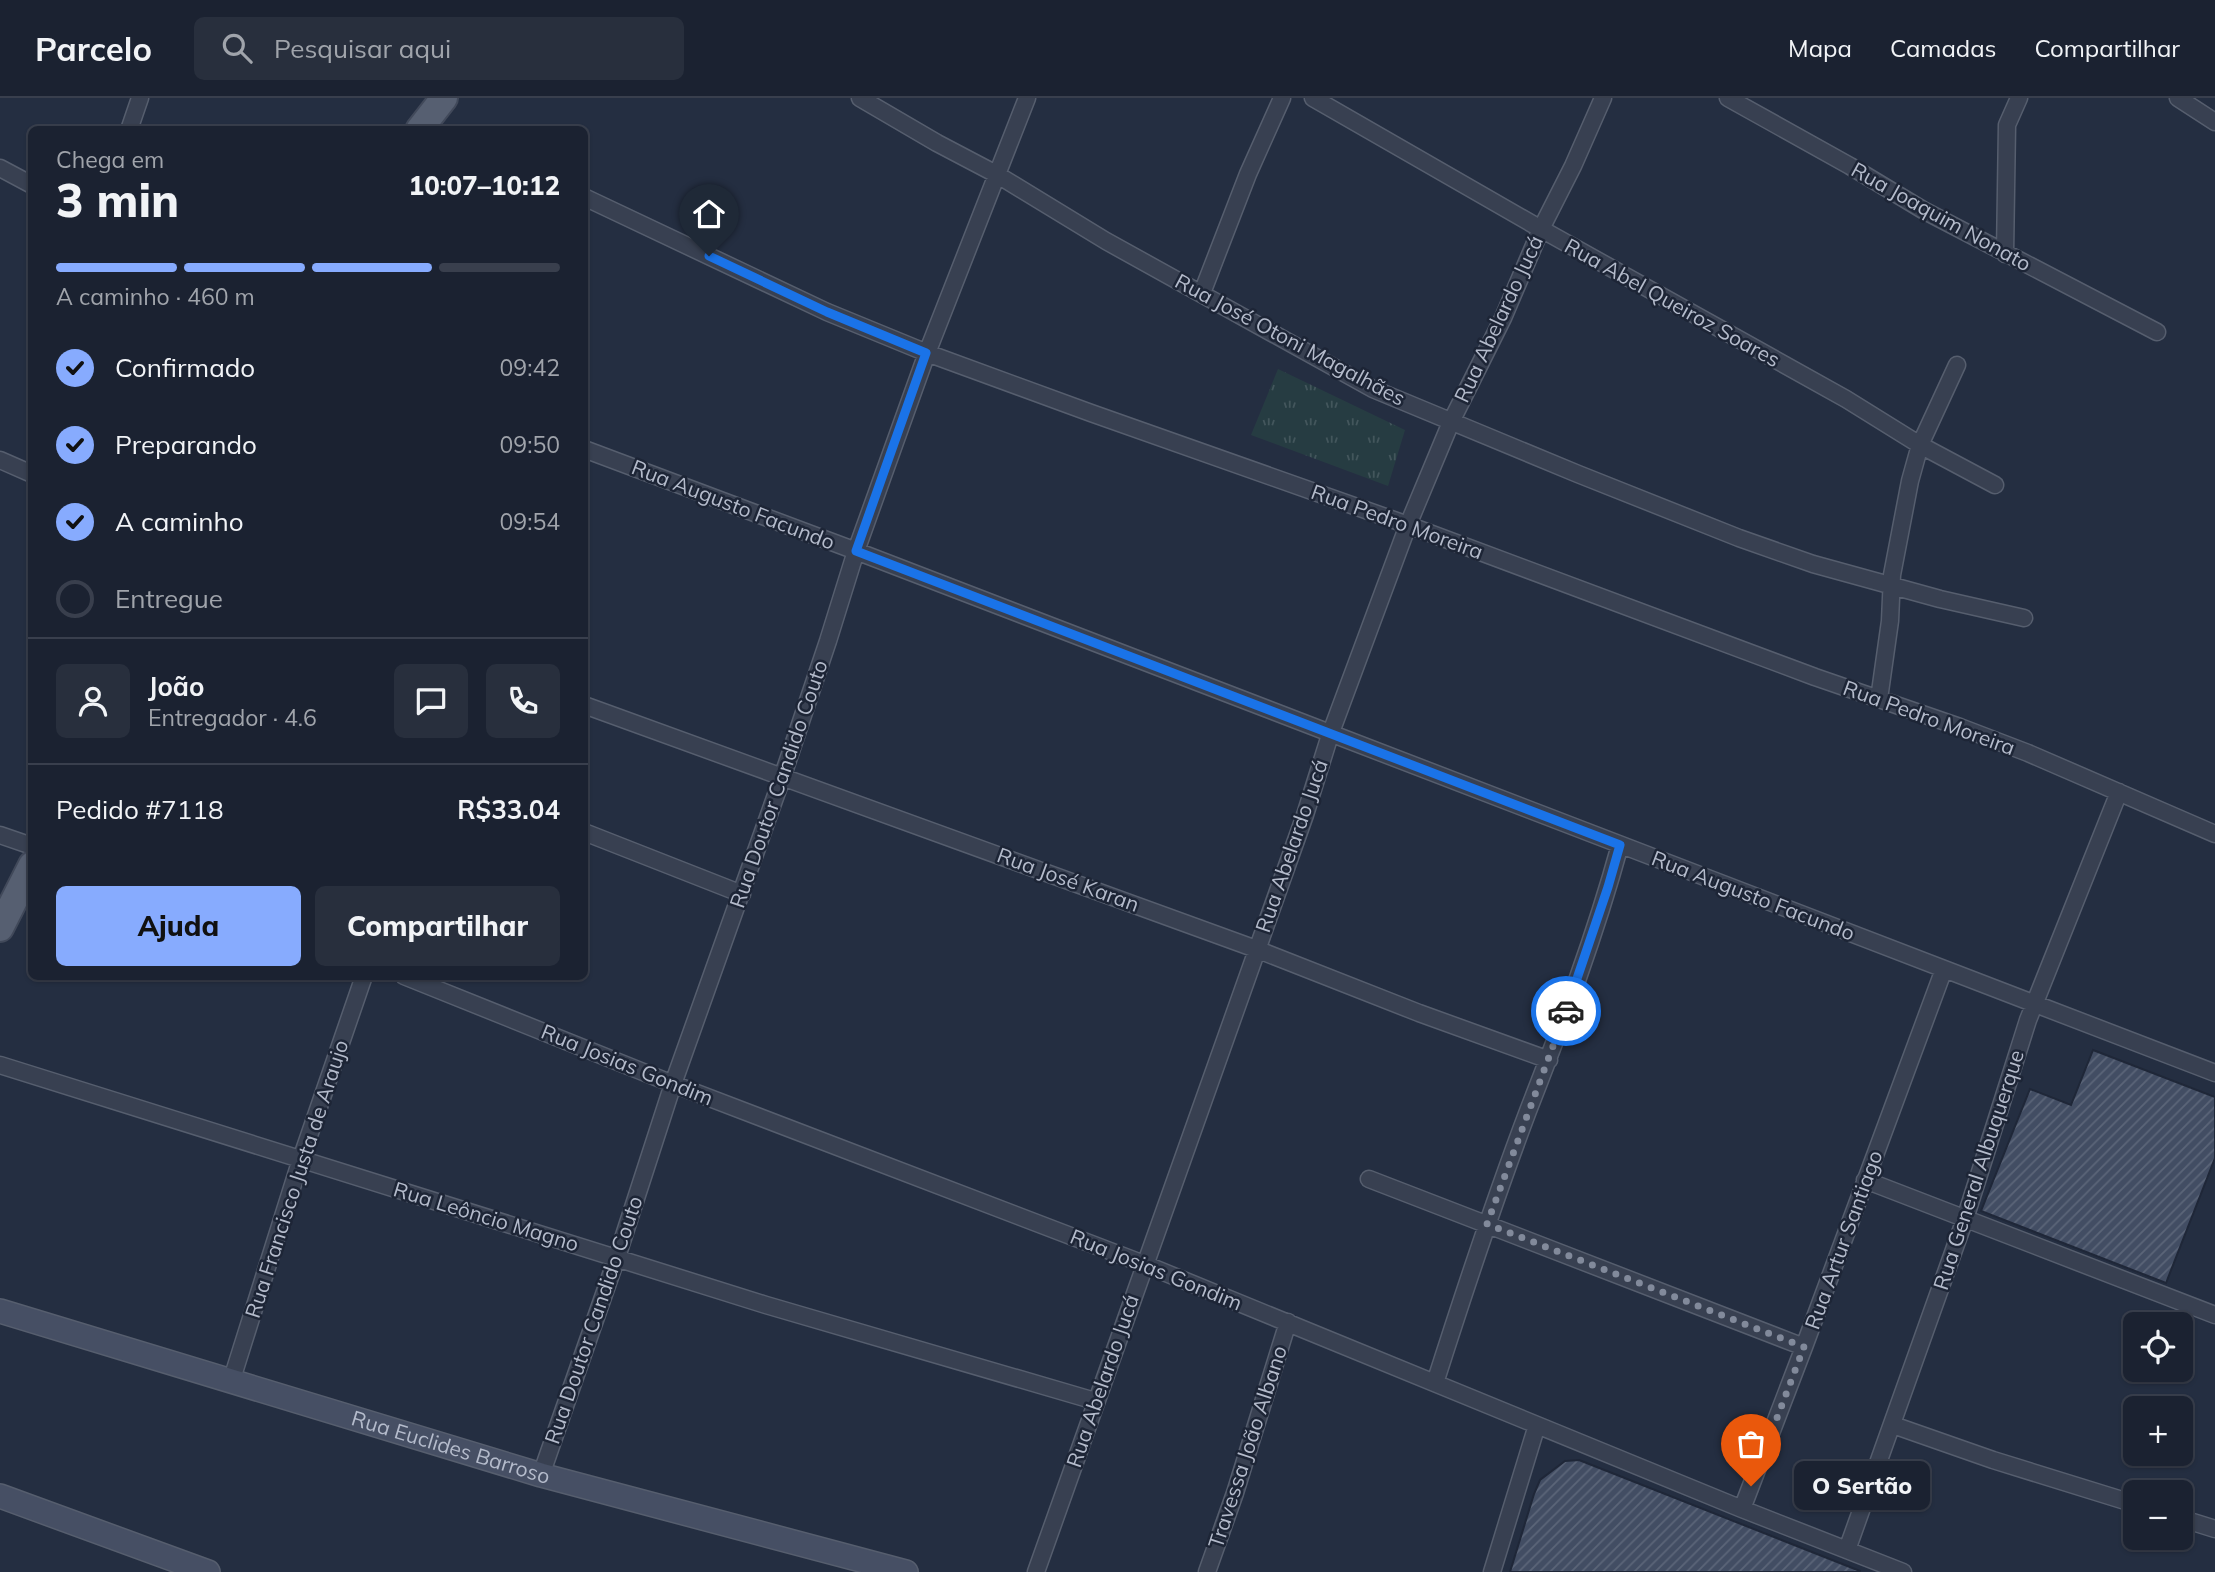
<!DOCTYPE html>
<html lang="pt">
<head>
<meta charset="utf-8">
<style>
	body { margin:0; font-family:Mulish,sans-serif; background:#282f3d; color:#f1f3f6; height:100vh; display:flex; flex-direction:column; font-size:26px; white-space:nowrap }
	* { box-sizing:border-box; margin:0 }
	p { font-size:23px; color:#a0a4ab }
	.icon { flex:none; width:38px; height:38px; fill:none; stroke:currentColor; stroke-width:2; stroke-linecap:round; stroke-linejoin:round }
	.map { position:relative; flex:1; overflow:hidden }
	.side { position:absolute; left:28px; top:28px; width:560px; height:854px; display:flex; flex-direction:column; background:#1b2231; border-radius:10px; box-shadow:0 2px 5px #0004,0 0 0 2px #393f4d }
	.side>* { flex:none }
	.tools { position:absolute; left:2123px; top:1214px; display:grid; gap:14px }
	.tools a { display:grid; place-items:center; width:70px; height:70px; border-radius:10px; background:#1b2231; box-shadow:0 2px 5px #0004,0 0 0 2px #393f4d; font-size:35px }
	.pin { position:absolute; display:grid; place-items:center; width:60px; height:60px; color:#fff; margin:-72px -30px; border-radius:50% 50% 50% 0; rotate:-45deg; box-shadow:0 0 7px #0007 }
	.pin .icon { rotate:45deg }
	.courier { position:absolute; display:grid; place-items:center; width:70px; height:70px; margin:-35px; border:5px solid #1a73e8; border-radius:50%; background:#fff; color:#222; box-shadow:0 2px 9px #0007 }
	.bubble { position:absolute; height:49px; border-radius:10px; background:#1b2231; box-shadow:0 2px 5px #0004,0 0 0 2px #393f4d; font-size:23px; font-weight:800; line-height:49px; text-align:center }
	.headline em { font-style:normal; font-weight:800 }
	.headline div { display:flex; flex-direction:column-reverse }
	.headline { display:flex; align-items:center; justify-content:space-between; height:119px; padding:0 28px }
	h1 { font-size:46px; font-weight:800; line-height:52px }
	.bar { display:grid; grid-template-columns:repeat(4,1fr); gap:10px 7px; align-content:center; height:84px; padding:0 28px }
	.bar i { height:9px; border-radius:5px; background:#393f4d }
	.bar .active { background:#87abfe }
	.bar p { grid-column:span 4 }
	.line { display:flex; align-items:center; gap:18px; padding:0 28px; border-top:2px solid #393f4d }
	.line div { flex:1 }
	.round { display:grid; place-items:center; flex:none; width:74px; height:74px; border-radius:10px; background:#282f3d }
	ol { padding:0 28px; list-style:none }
	li { display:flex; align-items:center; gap:21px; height:77px }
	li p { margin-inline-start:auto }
	li .icon { padding:7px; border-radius:50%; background:#87abfe; color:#111; stroke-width:4 }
	li:last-child { color:#a0a4ab }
	li i { width:38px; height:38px; border:4px solid #393f4d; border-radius:50% }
	.action { display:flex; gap:14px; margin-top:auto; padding:14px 28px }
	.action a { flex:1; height:80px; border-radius:10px; background:#87abfe; color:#111; font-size:28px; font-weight:800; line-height:80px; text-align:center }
	.action a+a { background:#282f3d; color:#f1f3f6 }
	header { display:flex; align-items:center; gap:42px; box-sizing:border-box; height:98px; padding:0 35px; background:#1b2231; border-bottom:2px solid #393f4d }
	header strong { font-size:33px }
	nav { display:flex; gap:38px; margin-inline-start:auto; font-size:24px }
	.search { width:490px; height:63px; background:#282f3d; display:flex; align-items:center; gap:18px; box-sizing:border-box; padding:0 24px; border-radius:10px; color:#a0a4ab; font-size:26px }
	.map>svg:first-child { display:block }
	.park { fill:url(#park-tufts) }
	.building { fill:url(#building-hatch); stroke:#1f2738; stroke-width:2 }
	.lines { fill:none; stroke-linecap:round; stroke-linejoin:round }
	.street-casing { stroke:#565e6e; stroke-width:19 }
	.secondary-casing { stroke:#565e6e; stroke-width:26 }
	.primary-casing { stroke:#41495a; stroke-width:30 }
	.street { stroke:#384051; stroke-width:16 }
	.secondary { stroke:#464f64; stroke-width:23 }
	.primary { stroke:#565f71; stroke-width:26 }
	.done { stroke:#828a9b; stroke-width:7; stroke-dasharray:0 12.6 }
	.route { stroke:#1a73e8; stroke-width:9 }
	.labels { text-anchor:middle; stroke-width:5; stroke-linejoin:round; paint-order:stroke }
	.street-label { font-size:21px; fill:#b4bbcb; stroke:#1d2536 }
</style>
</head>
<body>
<header>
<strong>Parcelo</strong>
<div class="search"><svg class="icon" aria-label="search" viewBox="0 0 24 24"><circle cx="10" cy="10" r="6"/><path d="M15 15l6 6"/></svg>Pesquisar aqui</div>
<nav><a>Mapa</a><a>Camadas</a><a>Compartilhar</a></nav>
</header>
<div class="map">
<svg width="2215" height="1474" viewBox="0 0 2215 1474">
	<defs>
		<pattern id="park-tufts" width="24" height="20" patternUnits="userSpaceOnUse" patternTransform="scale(1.75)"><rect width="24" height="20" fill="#263c42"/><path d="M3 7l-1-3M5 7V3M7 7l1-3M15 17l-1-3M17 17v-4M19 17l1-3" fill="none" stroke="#43565c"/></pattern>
		<pattern id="building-hatch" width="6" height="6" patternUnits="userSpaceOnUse" patternTransform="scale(1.75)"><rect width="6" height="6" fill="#424d63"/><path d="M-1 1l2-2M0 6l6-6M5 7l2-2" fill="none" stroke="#5b6578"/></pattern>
	</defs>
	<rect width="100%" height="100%" fill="#242e41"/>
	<!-- park -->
	<path class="park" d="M1278,271L1405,332L1388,388L1251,337Z"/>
	<!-- building -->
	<path class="building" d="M2093,952L2215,999V1060L2166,1185L1981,1113L2030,991L2071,1007Z
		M1579,1362L1860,1473V1474H1510L1534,1396L1540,1382L1565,1363Z"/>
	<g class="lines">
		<defs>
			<path id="street" d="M860,0L937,45L996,76L1106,143L1373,291L1578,376L1739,440L1813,466L1940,501L2024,520
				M1313,0L1541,131L1846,301L1920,347L1995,387
				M1728,0L1850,68L1923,112L2157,234
				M2178,0L2215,24
				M129,32L140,0
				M0,70L32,87
				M584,99L827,214L927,255L1091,315L1408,427L1815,579L1960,629L2028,655L2215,736
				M2005,156L2007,27L2019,0
				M1202,195L1248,76L1282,0
				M584,351L856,453L2215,975
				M0,362L32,376
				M1879,601L1890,523L1892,477L1910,383L1920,347L1957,267
				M584,607L1256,851L1419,915L1549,962
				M584,734L742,796
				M0,737L32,748
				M404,878L673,986L1144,1166L1742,1411L1903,1474
				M0,967L766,1207L1095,1303
				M1369,1081L1804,1249
				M1865,1082L2215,1217
				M231,1284L301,1061L364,878
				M1435,1285C1464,1194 1494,1103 1528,1013C1562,926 1595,838 1620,747
				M1893,1327L1993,1362L2135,1406
				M541,1377L617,1159L673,986L782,680L828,543L856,453L927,255L1027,0
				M1742,1411L1804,1249L1944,871
				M2180,1420L2215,1431
				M1847,1452L1965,1121L2028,922L2119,694
				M1036,1474L1305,717L1330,637L1408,427L1451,324L1503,220L1541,131L1573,68L1603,0
				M1207,1474L1235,1395L1288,1224
				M1492,1474L1537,1327"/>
			<g id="secondary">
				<path id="s1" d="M0,1213L541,1377L906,1474"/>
				<path d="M0,1398L208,1474"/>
			</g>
			<path id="primary" d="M419,32L444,0
				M0,830L32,767"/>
		</defs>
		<!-- street casing -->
		<use href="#street" class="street-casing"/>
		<!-- secondary casing -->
		<use href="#secondary" class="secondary-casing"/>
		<!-- primary casing -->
		<use href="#primary" class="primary-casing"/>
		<!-- street -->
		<use href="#street" class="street"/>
		<!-- secondary -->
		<use href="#secondary" class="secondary"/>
		<!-- primary -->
		<use href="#primary" class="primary"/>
	</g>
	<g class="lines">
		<!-- done -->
		<path class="done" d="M1566,913L1487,1126L1804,1249L1751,1388"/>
		<!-- route -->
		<path class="route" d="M709,158L827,214L926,255L856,453L1620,747L1608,789L1566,913"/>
	</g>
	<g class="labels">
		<!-- street labels -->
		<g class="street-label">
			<text transform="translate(1941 119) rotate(29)" y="7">Rua Joaquim Nonato</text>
			<text transform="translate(1672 205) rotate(29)" y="7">Rua Abel Queiroz Soares</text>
			<text transform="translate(1499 221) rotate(-65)" y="7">Rua Abelardo Jucá</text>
			<text transform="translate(1290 242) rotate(28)" y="7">Rua José Otoni Magalhães</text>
			<text transform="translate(733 407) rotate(21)" y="7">Rua Augusto Facundo</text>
			<text transform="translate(1397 424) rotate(20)" y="7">Rua Pedro Moreira</text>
			<text transform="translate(1929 620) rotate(20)" y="7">Rua Pedro Moreira</text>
			<text transform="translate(779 686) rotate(-71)" y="7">Rua Doutor Candido Couto</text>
			<text transform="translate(1292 748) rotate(-71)" y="7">Rua Abelardo Jucá</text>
			<text transform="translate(1068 782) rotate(20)" y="7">Rua José Karan</text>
			<text transform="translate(1753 798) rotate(21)" y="7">Rua Augusto Facundo</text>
			<text transform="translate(627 967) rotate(22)" y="7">Rua Josias Gondim</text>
			<text transform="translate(1979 1072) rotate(-72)" y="7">Rua General Albuquerque</text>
			<text transform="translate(297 1081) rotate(-72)" y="7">Rua Francisco Justa de Araujo</text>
			<text transform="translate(486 1119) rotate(17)" y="7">Rua Leôncio Magno</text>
			<text transform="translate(1844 1142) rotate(-70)" y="7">Rua Artur Santiago</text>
			<text transform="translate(1156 1172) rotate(22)" y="7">Rua Josias Gondim</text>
			<text transform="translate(594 1222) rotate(-71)" y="7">Rua Doutor Candido Couto</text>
			<text transform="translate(1103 1283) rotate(-71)" y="7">Rua Abelardo Jucá</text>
			<text transform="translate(1248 1349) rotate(-72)" y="7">Travessa João Albano</text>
			<text dy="7" stroke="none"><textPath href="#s1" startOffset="471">Rua Euclides Barroso</textPath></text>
		</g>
	</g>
</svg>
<div class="tools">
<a><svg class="icon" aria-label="locate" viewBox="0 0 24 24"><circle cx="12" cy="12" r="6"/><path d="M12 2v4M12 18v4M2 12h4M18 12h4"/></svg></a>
<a>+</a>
<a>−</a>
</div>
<div class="pin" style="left:1751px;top:1388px;background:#ea580c"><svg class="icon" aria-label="bag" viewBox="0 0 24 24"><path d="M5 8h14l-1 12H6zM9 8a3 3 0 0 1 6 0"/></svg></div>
<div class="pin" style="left:709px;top:158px;background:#1f2937"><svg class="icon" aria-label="home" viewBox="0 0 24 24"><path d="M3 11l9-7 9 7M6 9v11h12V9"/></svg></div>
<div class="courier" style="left:1566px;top:913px"><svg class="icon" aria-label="car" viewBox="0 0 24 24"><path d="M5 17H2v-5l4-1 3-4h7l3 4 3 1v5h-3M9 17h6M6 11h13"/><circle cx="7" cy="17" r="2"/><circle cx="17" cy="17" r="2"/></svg></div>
<div class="bubble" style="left:1794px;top:1363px;width:136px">O Sertão</div>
<section class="side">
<div class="headline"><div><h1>3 min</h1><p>Chega em</p></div><em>10:07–10:12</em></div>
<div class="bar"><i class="active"></i><i class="active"></i><i class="active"></i><i></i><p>A caminho · 460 m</p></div>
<ol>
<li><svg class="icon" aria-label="check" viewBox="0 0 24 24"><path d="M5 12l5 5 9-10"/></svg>Confirmado<p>09:42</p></li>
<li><svg class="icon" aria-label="check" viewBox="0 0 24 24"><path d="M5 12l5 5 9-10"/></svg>Preparando<p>09:50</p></li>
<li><svg class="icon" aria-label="check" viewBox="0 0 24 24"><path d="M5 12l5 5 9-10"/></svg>A caminho<p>09:54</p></li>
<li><i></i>Entregue</li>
</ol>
<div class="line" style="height:126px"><a class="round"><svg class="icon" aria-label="person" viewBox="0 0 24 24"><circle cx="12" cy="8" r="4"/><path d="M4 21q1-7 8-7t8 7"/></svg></a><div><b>João</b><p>Entregador · 4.6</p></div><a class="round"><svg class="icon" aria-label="chat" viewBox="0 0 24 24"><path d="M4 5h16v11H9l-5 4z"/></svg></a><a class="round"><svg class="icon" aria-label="phone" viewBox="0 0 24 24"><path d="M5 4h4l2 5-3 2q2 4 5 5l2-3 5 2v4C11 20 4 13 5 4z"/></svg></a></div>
<div class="line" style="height:91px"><div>Pedido #7118</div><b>R$33.04</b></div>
<div class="action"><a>Ajuda</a><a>Compartilhar</a></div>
</section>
</div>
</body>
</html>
